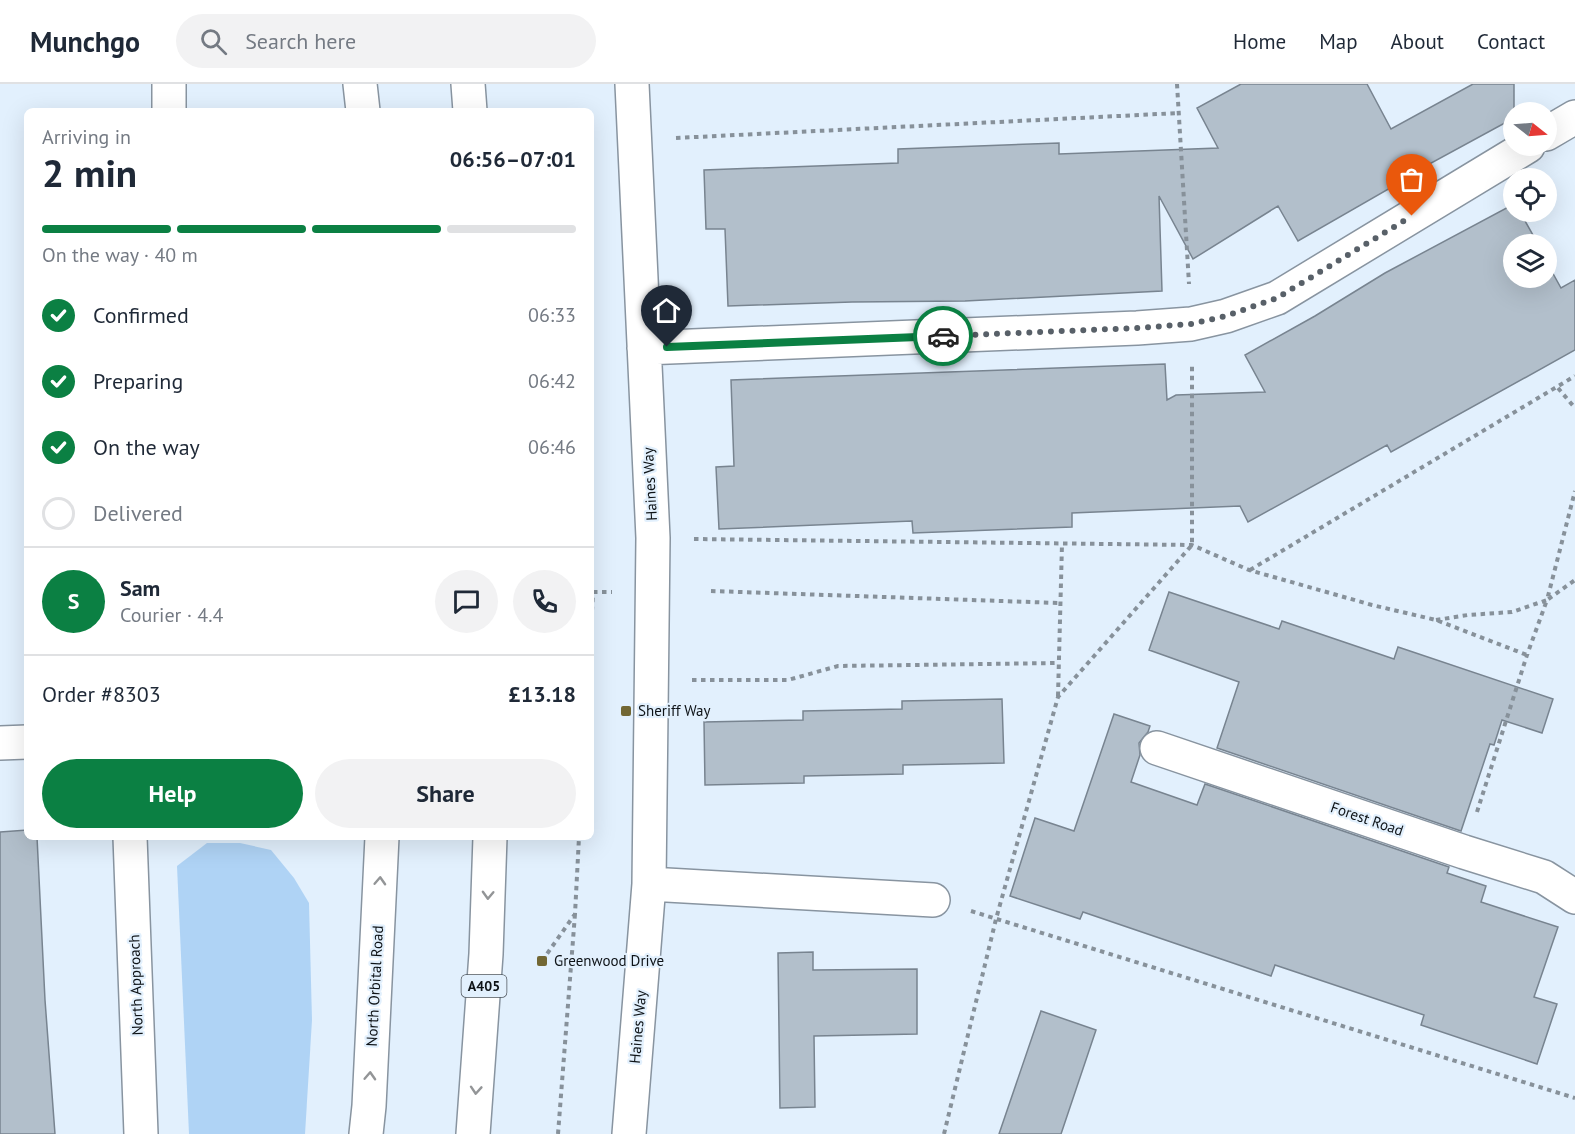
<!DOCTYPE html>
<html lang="en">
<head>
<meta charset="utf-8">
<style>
	body { margin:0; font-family:"PT Sans",sans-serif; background:#f2f2f3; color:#1f2937; height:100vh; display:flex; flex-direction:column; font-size:22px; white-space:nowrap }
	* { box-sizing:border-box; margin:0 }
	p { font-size:20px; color:#747a83 }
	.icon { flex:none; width:33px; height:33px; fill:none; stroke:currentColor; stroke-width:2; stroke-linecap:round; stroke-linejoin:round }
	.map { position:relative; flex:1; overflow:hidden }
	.sheet { position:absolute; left:24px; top:24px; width:570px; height:732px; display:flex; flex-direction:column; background:#fff; border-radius:9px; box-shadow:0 6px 24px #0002 }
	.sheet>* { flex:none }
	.needle { width:39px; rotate:107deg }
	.controls { position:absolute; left:1503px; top:18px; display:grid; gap:12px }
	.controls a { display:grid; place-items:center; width:54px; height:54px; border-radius:50%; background:#fff; box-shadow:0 6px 24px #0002; font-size:30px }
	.pin { position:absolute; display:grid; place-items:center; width:51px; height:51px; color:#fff; margin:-62px -26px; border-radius:50% 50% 50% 0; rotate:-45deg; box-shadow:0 0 6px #0007 }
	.pin .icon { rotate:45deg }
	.courier { position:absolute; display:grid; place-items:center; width:60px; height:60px; margin:-30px; border:4px solid #0b8043; border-radius:50%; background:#fff; color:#222; box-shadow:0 2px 8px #0007 }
	.headline em { font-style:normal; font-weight:700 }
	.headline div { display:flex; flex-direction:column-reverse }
	.headline { display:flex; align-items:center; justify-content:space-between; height:102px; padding:0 18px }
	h1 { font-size:39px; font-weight:700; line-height:45px }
	.bar { display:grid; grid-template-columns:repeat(4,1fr); gap:9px 6px; align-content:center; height:72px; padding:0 18px }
	.bar i { height:8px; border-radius:4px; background:#e0e1e3 }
	.bar .current { background:#0b8043 }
	.bar p { grid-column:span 4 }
	.line { display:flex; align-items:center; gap:15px; padding:0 18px; border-top:2px solid #e0e1e3 }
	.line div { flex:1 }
	.round { display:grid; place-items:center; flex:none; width:63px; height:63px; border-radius:32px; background:#f2f2f3 }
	ol { padding:0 18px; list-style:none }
	li { display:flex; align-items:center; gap:18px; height:66px }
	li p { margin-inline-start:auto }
	li .icon { padding:6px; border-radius:50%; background:#0b8043; color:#fff; stroke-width:4 }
	li:last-child { color:#747a83 }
	li i { width:33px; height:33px; border:3px solid #e0e1e3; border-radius:50% }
	.cta { display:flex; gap:12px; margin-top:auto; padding:12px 18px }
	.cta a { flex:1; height:69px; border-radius:36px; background:#0b8043; color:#fff; font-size:24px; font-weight:700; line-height:69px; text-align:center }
	.cta a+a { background:#f2f2f3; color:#1f2937 }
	header { display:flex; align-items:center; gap:36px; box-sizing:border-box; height:84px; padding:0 30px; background:#fff; border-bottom:2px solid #e0e1e3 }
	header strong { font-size:28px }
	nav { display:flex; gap:33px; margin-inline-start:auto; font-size:21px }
	.search { width:420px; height:54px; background:#f2f2f3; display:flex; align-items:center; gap:15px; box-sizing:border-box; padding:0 21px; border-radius:33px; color:#747a83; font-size:22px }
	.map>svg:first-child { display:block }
	.green { fill:#afd3f5 }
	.building { fill:#b2bfcb; stroke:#788490; stroke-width:1.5 }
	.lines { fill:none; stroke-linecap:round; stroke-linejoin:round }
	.minor-casing { stroke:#8894a0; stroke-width:36 }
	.highway-casing { stroke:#8894a0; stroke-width:36 }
	.path { stroke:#87919a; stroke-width:4; stroke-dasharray:4.5 4.5; stroke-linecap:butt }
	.minor { stroke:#fff; stroke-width:33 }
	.highway { stroke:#fff; stroke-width:33 }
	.oneway { stroke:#939597 }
	.done { stroke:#586068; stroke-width:6; stroke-dasharray:0 10.8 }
	.route { stroke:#0b8043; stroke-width:8 }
	.poi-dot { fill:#726734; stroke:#e2f0fd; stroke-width:2 }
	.labels { text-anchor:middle; stroke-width:4.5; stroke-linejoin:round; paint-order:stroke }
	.shield { fill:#e2f0fd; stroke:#4e555c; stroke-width:1.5 }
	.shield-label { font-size:14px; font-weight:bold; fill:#0e1317 }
	.street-label { font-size:15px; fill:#0e1317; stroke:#e2f0fd }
	.poi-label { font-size:15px; fill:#0e1317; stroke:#e2f0fd; text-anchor:start }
</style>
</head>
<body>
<header>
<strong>Munchgo</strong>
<div class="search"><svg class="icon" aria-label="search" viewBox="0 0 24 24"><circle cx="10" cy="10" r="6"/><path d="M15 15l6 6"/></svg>Search here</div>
<nav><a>Home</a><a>Map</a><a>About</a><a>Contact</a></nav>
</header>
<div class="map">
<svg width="1575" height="1050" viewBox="0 0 1575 1050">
	<rect width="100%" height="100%" fill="#e2f0fd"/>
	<!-- green -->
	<path class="green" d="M207,759H240L271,766L294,794L309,819L312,936L305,1050H189L177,782Z"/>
	<!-- building -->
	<path class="building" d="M1241,0H1367L1391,45L1473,0H1514V34L1398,97L1399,99L1298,157L1278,122L1193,175L1159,112L1162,207L965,217L852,218L728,222L725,145H706L704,86L898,79V65L1059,59V70L1218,64L1197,24Z
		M1514,120V128H1520L1538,160H1514V194H1546V177L1561,204L1575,196V266L1391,368L1387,361L1248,438L1240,422L1072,429V443L913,449L912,437L719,445L716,383L734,382L731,296L1165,280L1167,316L1176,311L1265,308L1245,271L1315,232L1385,189Z
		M1169,508L1279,545L1282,537L1394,575L1398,563L1553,615L1542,649L1502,636L1494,661L1490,660L1461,747L1217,664L1239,598L1149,566Z
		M1002,615L1004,679L903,681V690L804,692V699L705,701L704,638L803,636V627L902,625V617Z
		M1114,630L1150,642L1148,648L1139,659L1140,671L1131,698L1197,721L1205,700L1449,783L1447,789L1486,802L1481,818L1558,843L1534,913L1557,920L1537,980L1421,941L1424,931L1275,881L1271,892L1083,828L1080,835L1010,812L1035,734L1074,747Z
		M27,746V753H37L45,916L55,1050H0V748Z
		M813,868V886L917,885V950L814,952L815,1023L780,1024L778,869Z
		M1041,927L1096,946L1061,1050H999Z"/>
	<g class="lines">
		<defs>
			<path id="minor" d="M169,27V0
				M1546,50L1575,33
				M644,264L1137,244L1191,240L1226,232L1277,214L1528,62
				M0,659L27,658
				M1157,664L1464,768L1544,793L1575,813
				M130,753L141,1050
				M649,800L933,816
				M629,1050L649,800L653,454L632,0"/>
			<path id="highway" d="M360,0L363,27
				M468,0L470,27
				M366,1050L369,1022L382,753
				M473,1050L486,870L490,753"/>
		</defs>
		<!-- minor casing -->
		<use href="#minor" class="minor-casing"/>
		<!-- highway casing -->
		<use href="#highway" class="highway-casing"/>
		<!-- path -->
		<path class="path" d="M1177,0L1189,200
			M676,54L1179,29
			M1558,304L1575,324
			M694,455L1192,461L1249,486L1372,521L1436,536L1527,571
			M1250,486L1575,292
			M711,507L1059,519
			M593,508H612
			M1436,536L1468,531L1512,528L1547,516L1575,407
			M591,545L593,508
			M692,596H788L838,582L1058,579
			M1058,612L1062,460
			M1477,728L1527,571L1547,516L1575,496
			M971,827L1575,1014
			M542,877L575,830L579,753
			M558,1050L575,830
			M944,1050L996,835L1058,613L1192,461V282"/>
		<!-- minor -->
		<use href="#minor" class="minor"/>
		<!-- highway -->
		<use href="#highway" class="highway"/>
	</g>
	<!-- one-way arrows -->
	<defs><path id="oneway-chevron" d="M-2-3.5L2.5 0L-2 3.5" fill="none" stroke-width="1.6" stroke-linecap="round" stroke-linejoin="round" transform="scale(1.5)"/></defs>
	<g class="oneway">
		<use href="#oneway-chevron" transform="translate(380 797) rotate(-87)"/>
		<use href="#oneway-chevron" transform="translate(488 811) rotate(92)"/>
		<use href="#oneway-chevron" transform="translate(370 992) rotate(-87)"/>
		<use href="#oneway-chevron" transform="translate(476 1006) rotate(94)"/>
	</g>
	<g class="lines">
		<!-- done -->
		<path class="done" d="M943,252L1137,244L1191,240L1226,232L1277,214L1412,132"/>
		<!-- route -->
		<path class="route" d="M667,263L943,252"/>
	</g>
	<!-- markers -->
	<g class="poi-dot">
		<rect x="620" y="621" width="12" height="12" rx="3"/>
		<rect x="536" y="871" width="12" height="12" rx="3"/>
	</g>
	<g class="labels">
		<!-- shield labels -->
		<rect class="shield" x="461.5" y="891" width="45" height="22" rx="4.5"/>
		<g class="shield-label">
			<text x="484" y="907">A405</text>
		</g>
		<!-- street labels -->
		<g class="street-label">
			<text transform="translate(650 400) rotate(-93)" y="5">Haines Way</text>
			<text transform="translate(1367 735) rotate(19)" y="5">Forest Road</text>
			<text transform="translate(136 901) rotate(-92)" y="5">North Approach</text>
			<text transform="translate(375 902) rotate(-87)" y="5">North Orbital Road</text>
			<text transform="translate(638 943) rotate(-85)" y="5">Haines Way</text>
		</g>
		<!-- poi labels -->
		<g class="poi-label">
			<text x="638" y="632">Sheriff Way</text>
			<text x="554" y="882">Greenwood Drive</text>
		</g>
	</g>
</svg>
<div class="controls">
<a><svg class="needle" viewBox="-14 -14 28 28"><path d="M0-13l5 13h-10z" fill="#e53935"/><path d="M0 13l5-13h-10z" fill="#747a83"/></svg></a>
<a><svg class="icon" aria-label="locate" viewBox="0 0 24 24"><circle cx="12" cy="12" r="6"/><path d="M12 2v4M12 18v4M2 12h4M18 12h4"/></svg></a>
<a><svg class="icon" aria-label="layers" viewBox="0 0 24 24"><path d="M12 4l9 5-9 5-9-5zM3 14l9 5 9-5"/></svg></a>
</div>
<div class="pin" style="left:1412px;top:132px;background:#ea580c"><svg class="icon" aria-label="bag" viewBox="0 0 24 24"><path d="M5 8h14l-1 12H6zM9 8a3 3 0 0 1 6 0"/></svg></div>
<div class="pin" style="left:667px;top:263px;background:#1f2937"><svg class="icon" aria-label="home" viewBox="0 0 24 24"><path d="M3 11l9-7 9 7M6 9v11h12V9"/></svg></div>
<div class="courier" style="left:943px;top:252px"><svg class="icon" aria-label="car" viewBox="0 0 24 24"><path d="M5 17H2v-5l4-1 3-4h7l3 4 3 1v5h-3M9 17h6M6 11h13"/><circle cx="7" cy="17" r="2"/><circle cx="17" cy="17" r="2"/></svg></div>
<section class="sheet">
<div class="headline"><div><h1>2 min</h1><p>Arriving in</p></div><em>06:56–07:01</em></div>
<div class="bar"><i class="current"></i><i class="current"></i><i class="current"></i><i></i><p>On the way · 40 m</p></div>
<ol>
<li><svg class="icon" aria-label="check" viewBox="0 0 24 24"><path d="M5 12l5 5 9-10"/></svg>Confirmed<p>06:33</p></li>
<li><svg class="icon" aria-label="check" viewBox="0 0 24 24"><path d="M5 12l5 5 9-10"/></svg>Preparing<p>06:42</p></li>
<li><svg class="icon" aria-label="check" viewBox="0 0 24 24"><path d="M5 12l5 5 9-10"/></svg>On the way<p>06:46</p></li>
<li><i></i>Delivered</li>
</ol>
<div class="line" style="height:108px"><b class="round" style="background:#0b8043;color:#fff">S</b><div><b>Sam</b><p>Courier · 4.4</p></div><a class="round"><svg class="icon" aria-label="chat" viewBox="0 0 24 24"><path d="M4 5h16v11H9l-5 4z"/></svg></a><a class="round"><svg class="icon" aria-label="phone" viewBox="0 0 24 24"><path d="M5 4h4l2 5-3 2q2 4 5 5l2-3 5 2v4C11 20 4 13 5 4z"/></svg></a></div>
<div class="line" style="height:78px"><div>Order #8303</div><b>£13.18</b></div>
<div class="cta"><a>Help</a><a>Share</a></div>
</section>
</div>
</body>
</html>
